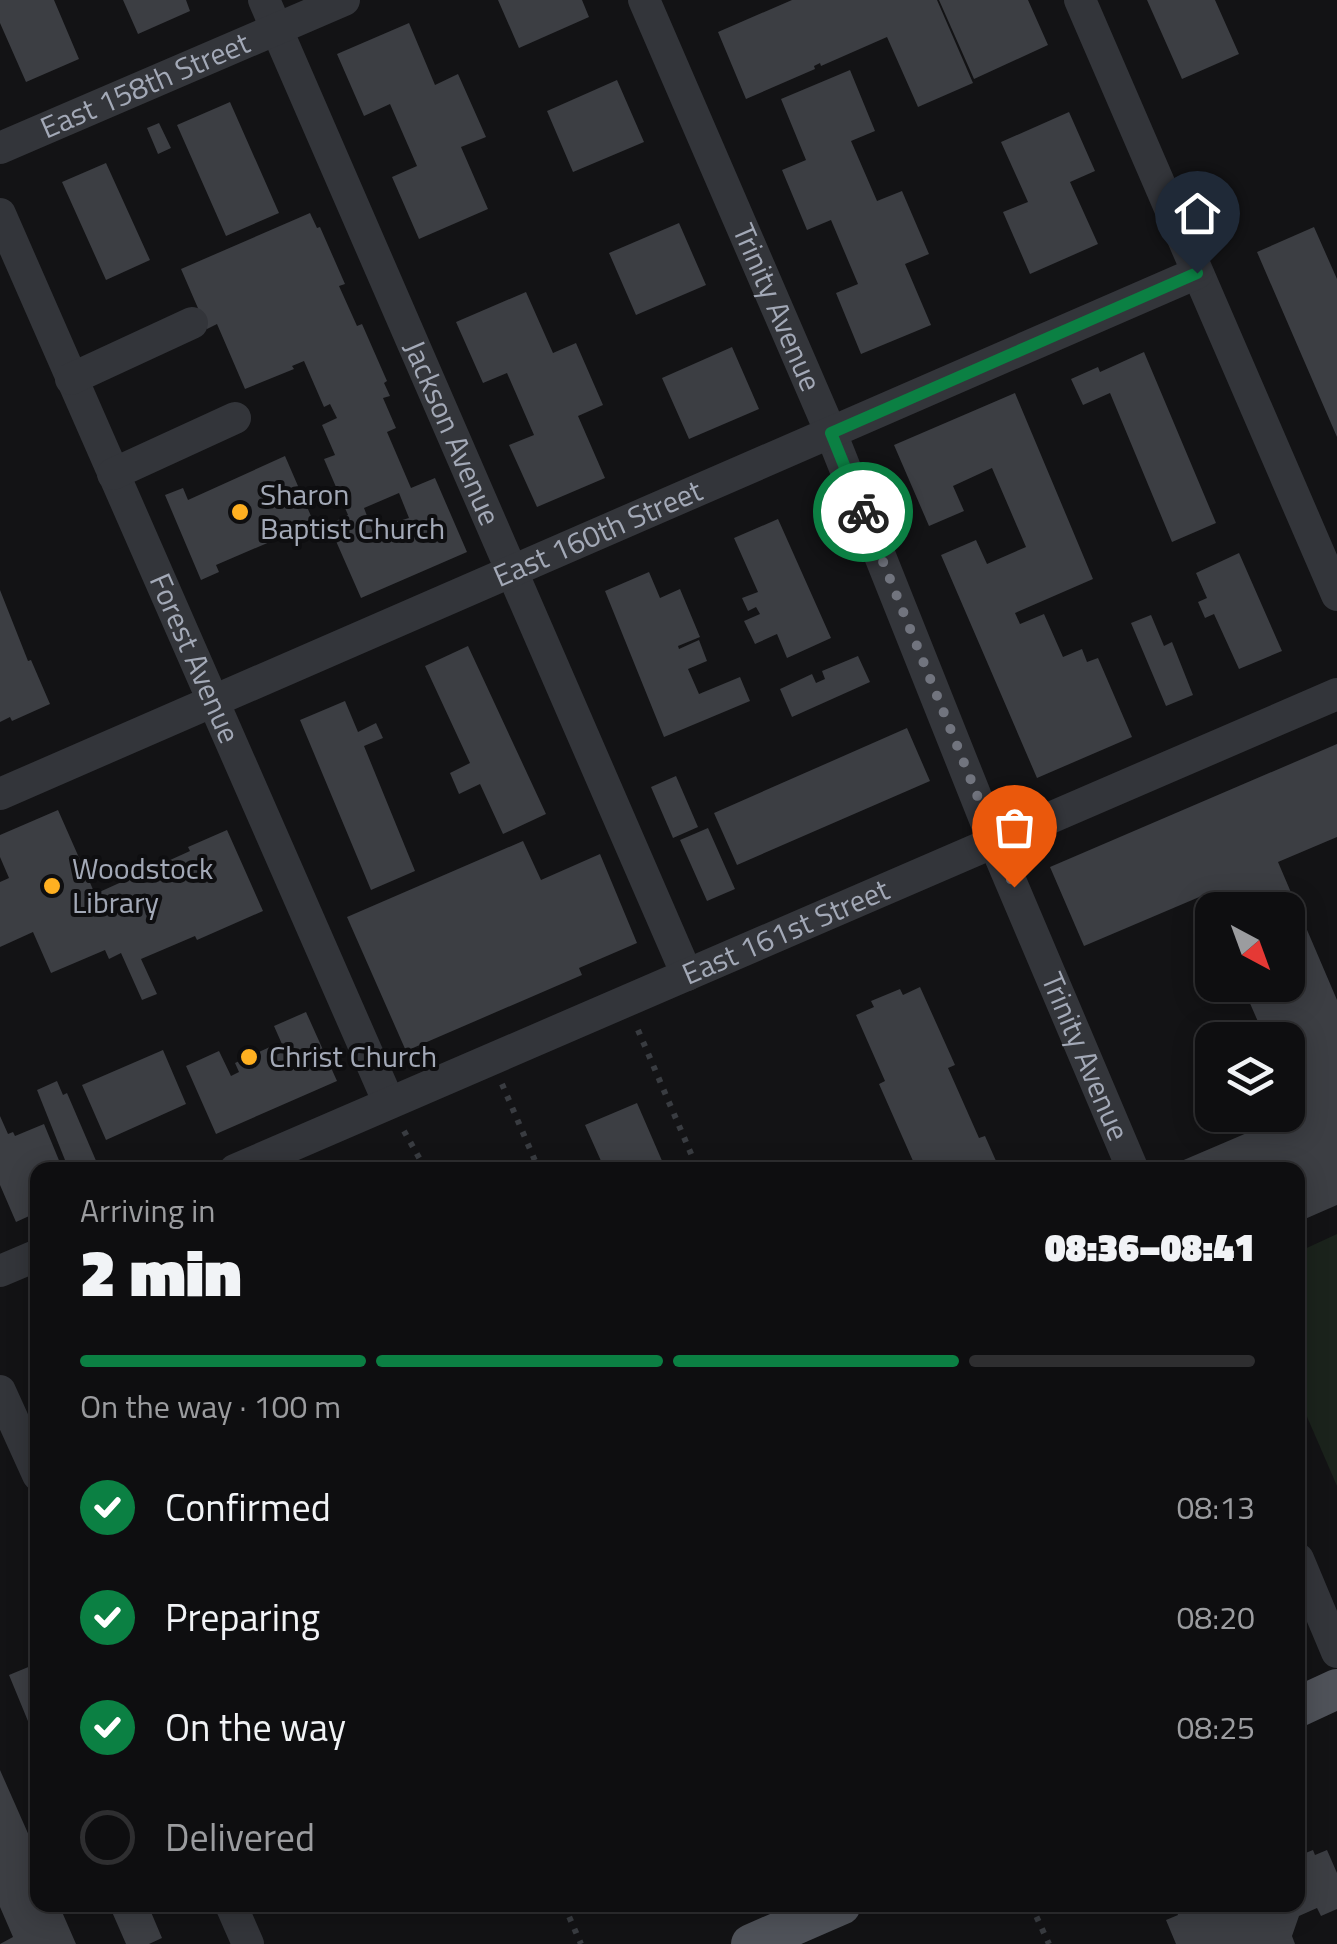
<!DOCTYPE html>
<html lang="en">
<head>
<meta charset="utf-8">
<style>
	body { margin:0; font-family:"Titillium Web",sans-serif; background:#1c1c1e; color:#f1f3f6; height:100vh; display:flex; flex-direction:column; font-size:38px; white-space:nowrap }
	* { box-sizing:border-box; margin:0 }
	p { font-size:32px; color:#9b9c9f }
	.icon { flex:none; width:55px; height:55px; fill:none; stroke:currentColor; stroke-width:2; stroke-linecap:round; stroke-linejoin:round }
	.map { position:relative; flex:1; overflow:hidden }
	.sheet { position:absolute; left:30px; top:1162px; width:1275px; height:750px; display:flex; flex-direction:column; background:#0e0e10; border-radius:20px; box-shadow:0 5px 25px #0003,0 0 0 2px #2e2e30 }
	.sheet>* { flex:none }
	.needle { width:65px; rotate:139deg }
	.buttons { position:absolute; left:1195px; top:892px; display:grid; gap:20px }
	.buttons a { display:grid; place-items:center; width:110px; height:110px; border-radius:20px; background:#0e0e10; box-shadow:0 5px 25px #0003,0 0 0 2px #2e2e30; font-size:50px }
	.pin { position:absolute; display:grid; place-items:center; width:85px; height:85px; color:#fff; margin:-102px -42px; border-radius:50% 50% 50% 0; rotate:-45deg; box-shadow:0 0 10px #0007 }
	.pin .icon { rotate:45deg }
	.courier { position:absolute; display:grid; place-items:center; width:100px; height:100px; margin:-50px; border:8px solid #0b8043; border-radius:50%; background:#fff; color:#222; box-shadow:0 2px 12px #0007 }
	.overview em { font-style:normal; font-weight:800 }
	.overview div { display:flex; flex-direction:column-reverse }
	.overview { display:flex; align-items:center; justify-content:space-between; height:170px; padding:0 50px }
	h1 { font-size:65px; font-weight:800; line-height:75px }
	.bar { display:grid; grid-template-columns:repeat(4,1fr); gap:15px 10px; align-content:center; height:120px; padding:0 50px }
	.bar i { height:12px; border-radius:8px; background:#2e2e30 }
	.bar .current { background:#0b8043 }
	.bar p { grid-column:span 4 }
	ol { padding:0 50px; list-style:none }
	li { display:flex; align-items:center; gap:30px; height:110px }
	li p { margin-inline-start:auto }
	li .icon { padding:10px; border-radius:50%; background:#0b8043; color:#fff; stroke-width:4 }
	li:last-child { color:#9b9c9f }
	li i { width:55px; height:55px; border:5px solid #2e2e30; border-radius:50% }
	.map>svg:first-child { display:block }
	.green { fill:#1b231c }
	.building { fill:#3c3e43; fill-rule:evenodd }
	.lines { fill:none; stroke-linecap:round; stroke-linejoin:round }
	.path { stroke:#393c41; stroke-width:6; stroke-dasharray:5 8; stroke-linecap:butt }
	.minor { stroke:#33353a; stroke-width:32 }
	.major { stroke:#4f5259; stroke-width:40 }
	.done { stroke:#71747e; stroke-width:10; stroke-dasharray:0 18 }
	.route { stroke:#0b8043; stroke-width:12 }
	.poi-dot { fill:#ffb021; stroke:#0e0e10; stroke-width:4 }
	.labels { text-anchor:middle; stroke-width:8; stroke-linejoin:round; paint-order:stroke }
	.street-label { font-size:30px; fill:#a3a9b7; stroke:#0e0e10 }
	.poi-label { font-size:30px; fill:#a3a9b7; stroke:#0e0e10; text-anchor:start }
</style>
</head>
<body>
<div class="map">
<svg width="1337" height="1944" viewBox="0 0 1337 1944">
	<rect width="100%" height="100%" fill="#131315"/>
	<!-- green -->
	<path class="green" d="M1337,1234V1486L1298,1396V1252Z"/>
	<!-- building -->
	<path class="building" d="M0,0H54L79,59L26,82L0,23Z
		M123,0H186L190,11L138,34Z
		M498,0H582L589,17L519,48Z
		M792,0H937L973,83L918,107L887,37L821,66L820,63L814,66L815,69L746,99L718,32Z
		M939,0H1028L1048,45L974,79Z
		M1147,0H1215L1239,54L1182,79Z
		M409,23L435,85L458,74L486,137L461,147L488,209L419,239L392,177L417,166L390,104L364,116L337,54Z
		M850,70L875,131L851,141L877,201L902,191L929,254L905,264L931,325L861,354L836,293L858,284L831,220L807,230L782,170L806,160L781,99Z
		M617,80L644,142L573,172L547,111Z
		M230,102L279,213L226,236L177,125Z
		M1069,112L1095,171L1070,182L1098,244L1030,274L1003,212L1028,202L1001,142Z
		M159,123L171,148L158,154L147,128Z
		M106,163L150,260L106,280L62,182Z
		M310,213L317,228L320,227L345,284L339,286L357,326L362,324L387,381L384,383L390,396L383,398L396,428L387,432L411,488L435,478L467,552L361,598L332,532L337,530L334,522L348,515L324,459L335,455L322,425L337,418L330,404L324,407L304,361L292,366L294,369L245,389L217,324L207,329L181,269ZM399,493L409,518L372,529L364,508Z
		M679,223L706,285L636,315L609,253Z
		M1314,227L1337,279V437L1257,252Z
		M526,292L553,353L576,343L603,405L578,416L605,478L537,507L509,445L534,435L507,373L483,383L456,322Z
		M732,347L759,409L689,439L662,378Z
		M1144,352L1216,523L1172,542L1110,393L1083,405L1071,379L1098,367L1100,372Z
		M1015,393L1093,579L1015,613L1020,624L1044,614L1063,657L1082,649L1087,662L1098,658L1132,737L1037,778L941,555L976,540L987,564L1026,547L992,468L953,486L964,511L929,526L894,445Z
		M285,456L314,523L216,565L219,572L201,580L165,495L183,488L188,500Z
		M778,519L831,638L787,658L777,634L755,644L744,621L760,614L756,607L748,611L742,598L758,592L734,538Z
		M1239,553L1282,651L1239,669L1214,614L1205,618L1198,602L1207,598L1196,573Z
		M649,572L660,598L680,589L700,637L678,646L679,649L699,640L707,661L688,669L699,694L740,677L750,701L664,737L605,591Z
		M0,590L28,661L31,660L50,704L12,721L10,717L0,722Z
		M1151,615L1164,646L1172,642L1193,695L1166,706L1131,623Z
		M468,646L546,814L503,834L480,784L459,794L450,773L470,763L425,666Z
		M858,656L870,682L792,717L780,689L812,674L816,683L825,679L822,671Z
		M345,701L358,732L376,723L383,738L364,746L415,871L371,890L300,720Z
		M907,728L930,781L737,865L714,813Z
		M1337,744V837L1278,862L1337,1000V1205L1298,1222V1170H1183L1179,1162L1296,1112L1288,1091V1040H1266L1242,985H1288V910H1210L1204,895L1084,946L1050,867Z
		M676,776L698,827L673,838L651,787Z
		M58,810L95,894L190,851L188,847L227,830L263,911L197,940L195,936L141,959L157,994L142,1000L121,953L109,959L105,950L51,973L33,932L0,947V882L9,878L0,857V835Z
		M708,828L735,889L707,901L680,840Z
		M523,841L541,880L600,854L637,943L579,968L582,975L406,1051L347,917Z
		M920,987L955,1065L948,1068L979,1138L985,1136L1000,1170H917L879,1084L885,1081L856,1015L874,1007L871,1001L900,989L903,995Z
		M306,1012L337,1081L216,1134L186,1066L219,1051L231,1076L239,1072L235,1063L272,1046L276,1055L285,1051L274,1026Z
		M163,1050L186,1104L106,1140L82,1085Z
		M57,1081L63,1095L67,1093L100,1170H69L37,1090Z
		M637,1103L666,1170H605L585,1125Z
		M0,1116L8,1134L13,1132L15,1136L44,1124L63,1170H38V1212L16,1222L0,1185Z
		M38,1663V1743H37L9,1675Z
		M0,1770L38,1856V1905H59L76,1944H0L13,1937L0,1907Z
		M1313,1850L1315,1855L1327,1850L1337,1873V1909L1321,1916L1317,1908L1299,1916L1292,1936L1295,1944H1176L1166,1920L1178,1915L1176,1909L1185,1905H1193L1195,1910L1206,1905H1298V1856Z
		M109,1905H148L162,1938L149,1944H126Z"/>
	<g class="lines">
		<!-- path -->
		<path class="path" d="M638,1030L698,1170
			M502,1084L539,1170
			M404,1131L426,1170
			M564,1905L581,1944
			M1031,1905L1049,1944"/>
		<!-- minor -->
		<g class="minor">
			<path id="s1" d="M264,0L687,975"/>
			<path id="s2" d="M644,0L831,433L994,842L1133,1170"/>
			<path d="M1080,0L1337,595"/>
			<path id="s3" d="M0,148L344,0"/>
			<path id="s4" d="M0,214L389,1103"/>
			<path d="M71,379L192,323"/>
			<path d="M113,474L235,418"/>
			<path id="s5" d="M0,794L1197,273"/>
			<path id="s6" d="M235,1170L1337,694"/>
			<path d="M0,1271L38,1255"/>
			<path d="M0,1391L38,1475"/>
			<path d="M1298,1559L1337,1652"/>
			<path d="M231,1905L248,1944"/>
		</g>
		<!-- major -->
		<path class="major" d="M1298,1707L1337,1689
			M751,1944L841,1905"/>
	</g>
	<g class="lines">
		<!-- done -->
		<path class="done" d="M863,512L1014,887"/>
		<!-- route -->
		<path class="route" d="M863,512L831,433L1197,273"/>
	</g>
	<!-- markers -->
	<g class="poi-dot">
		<circle cx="240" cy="512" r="10"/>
		<circle cx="52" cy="886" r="10"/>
		<circle cx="249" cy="1057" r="10"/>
	</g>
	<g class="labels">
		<!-- street labels -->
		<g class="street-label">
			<text dy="10" stroke="none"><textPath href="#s3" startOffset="158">East 158th Street</textPath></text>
			<text dy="10" stroke="none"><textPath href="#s2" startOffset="335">Trinity Avenue</textPath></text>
			<text dy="10" stroke="none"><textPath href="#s1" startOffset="472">Jackson Avenue</textPath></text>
			<text dy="10" stroke="none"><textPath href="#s5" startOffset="652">East 160th Street</textPath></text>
			<text dy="10" stroke="none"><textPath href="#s4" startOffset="485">Forest Avenue</textPath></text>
			<text dy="10" stroke="none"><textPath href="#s6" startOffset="600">East 161st Street</textPath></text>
			<text dy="10" stroke="none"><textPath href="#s2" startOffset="1145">Trinity Avenue</textPath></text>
		</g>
		<!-- poi labels -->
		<g class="poi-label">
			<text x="260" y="505">Sharon<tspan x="260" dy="34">Baptist Church</tspan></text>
			<text x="72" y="879">Woodstock<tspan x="72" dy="34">Library</tspan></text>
			<text x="269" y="1067">Christ Church</text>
		</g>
	</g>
</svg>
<div class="buttons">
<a><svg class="needle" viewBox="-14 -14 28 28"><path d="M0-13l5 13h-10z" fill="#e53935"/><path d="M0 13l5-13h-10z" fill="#9b9c9f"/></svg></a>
<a><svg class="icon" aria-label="layers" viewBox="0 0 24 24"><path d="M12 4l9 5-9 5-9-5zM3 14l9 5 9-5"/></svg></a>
</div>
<div class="pin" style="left:1014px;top:887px;background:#ea580c"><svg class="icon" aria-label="bag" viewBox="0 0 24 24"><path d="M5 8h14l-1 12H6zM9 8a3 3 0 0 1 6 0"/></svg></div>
<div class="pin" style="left:1197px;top:273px;background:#1f2937"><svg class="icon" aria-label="home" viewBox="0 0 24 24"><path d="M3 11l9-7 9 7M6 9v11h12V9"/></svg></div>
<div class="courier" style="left:863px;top:512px"><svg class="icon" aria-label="bike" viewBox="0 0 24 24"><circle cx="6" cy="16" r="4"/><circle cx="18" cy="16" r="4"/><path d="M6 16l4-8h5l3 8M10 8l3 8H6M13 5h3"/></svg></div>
<section class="sheet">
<div class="overview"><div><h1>2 min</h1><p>Arriving in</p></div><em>08:36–08:41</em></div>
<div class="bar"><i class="current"></i><i class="current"></i><i class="current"></i><i></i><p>On the way · 100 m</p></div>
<ol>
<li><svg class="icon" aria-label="check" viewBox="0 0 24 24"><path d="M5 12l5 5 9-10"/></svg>Confirmed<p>08:13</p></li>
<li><svg class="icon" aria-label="check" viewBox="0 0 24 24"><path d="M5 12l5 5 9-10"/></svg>Preparing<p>08:20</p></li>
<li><svg class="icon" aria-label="check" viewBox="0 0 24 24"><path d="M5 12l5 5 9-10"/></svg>On the way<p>08:25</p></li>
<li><i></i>Delivered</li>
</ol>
</section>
</div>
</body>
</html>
